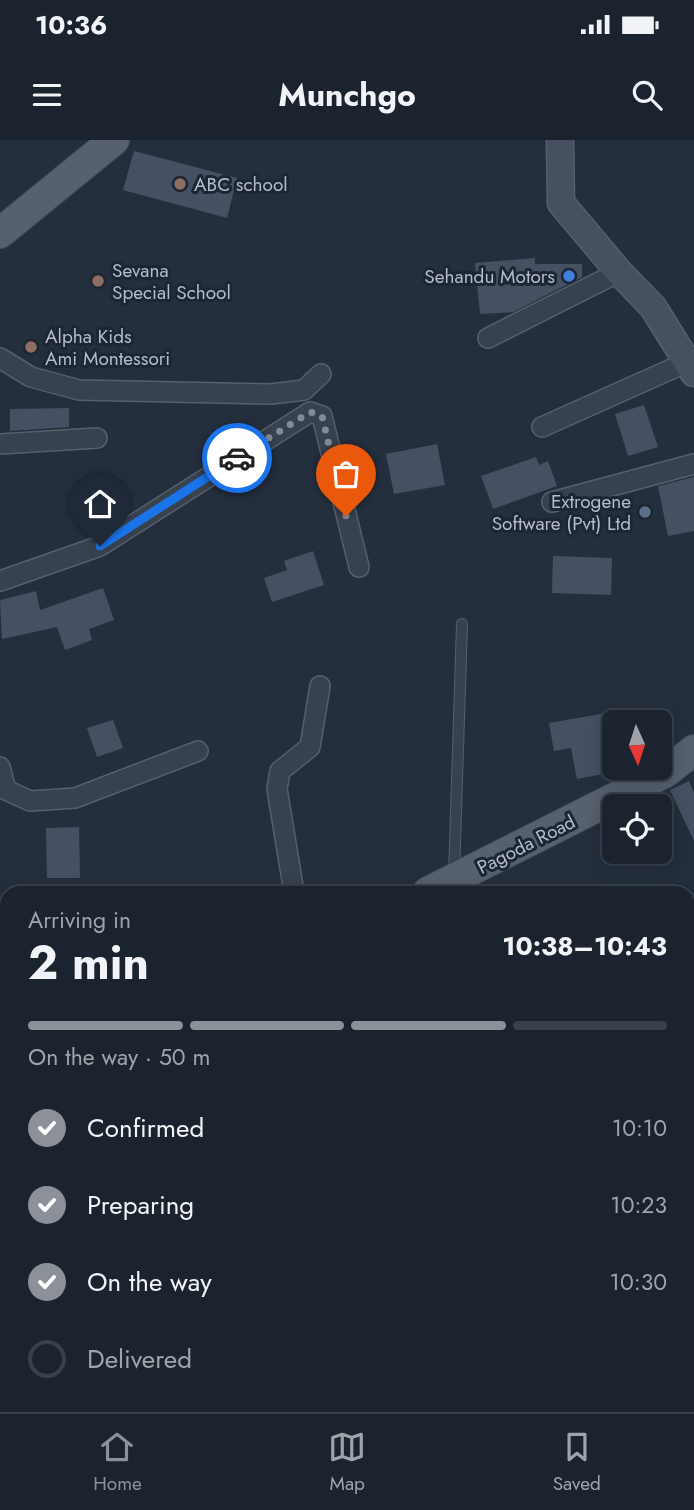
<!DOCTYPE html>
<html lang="en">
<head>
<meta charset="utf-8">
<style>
	body { margin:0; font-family:Jost,sans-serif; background:#282f3a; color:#f1f3f6; height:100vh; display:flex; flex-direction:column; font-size:26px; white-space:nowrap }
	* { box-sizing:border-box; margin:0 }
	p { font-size:23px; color:#a0a4aa }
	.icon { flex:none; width:38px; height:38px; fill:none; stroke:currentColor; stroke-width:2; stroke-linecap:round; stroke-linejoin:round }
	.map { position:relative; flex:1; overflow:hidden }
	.panel { position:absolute; left:0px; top:746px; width:695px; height:527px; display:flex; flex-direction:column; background:#1b232e; border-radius:21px 21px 0 0; box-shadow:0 4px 18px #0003,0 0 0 2px #39404a }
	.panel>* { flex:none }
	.needle { width:46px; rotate:177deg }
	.fabs { position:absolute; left:602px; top:570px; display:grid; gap:14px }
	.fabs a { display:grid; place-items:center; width:70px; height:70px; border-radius:10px; background:#1b232e; box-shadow:0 4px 18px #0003,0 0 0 2px #39404a; font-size:35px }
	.pin { position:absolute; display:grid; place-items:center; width:60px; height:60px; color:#fff; margin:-72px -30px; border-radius:50% 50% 50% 0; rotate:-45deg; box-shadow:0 0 7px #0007 }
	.pin .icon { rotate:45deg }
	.courier { position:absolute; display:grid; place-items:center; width:70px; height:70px; margin:-35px; border:5px solid #1a73e8; border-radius:50%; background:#fff; color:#222; box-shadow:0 2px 9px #0007 }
	.head em { font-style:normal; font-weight:700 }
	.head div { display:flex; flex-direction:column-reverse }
	.head { display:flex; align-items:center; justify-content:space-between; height:119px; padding:0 28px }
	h1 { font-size:46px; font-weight:700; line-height:52px }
	.bar { display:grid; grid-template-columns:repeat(4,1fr); gap:10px 7px; align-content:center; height:84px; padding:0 28px }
	.bar i { height:9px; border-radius:5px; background:#39404a }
	.bar .selected { background:#8c9099 }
	.bar p { grid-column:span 4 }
	ol { padding:0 28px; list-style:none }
	li { display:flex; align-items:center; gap:21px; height:77px }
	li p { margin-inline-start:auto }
	li .icon { padding:7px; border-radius:50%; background:#8c9099; color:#fff; stroke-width:4 }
	li:last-child { color:#a0a4aa }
	li i { width:38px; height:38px; border:4px solid #39404a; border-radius:50% }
	.status { display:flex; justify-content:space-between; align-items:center; height:49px; padding:0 35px; background:#1b232e; direction:ltr }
	.status svg { height:19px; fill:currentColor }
	header { display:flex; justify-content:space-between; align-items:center; height:91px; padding:0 28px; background:#1b232e; font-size:32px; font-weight:700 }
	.menu { display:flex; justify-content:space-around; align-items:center; height:98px; border-top:2px solid #39404a; background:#1b232e; font-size:19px; color:#a0a4aa }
	.menu a { display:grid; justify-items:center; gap:4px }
	.menu .selected { color:#8c9099 }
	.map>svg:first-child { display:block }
	.building { fill:#455162 }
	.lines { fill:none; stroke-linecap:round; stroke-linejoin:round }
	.lane-casing { stroke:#565f6c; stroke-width:12 }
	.street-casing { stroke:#565f6c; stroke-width:22 }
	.secondary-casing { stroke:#565f6c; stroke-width:29 }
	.primary-casing { stroke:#414a57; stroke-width:32 }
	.lane { stroke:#38414e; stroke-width:10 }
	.street { stroke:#38414e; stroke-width:19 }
	.secondary { stroke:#465061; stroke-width:26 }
	.primary { stroke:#56606e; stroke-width:30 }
	.done { stroke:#828b98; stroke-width:7; stroke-dasharray:0 12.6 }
	.route { stroke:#1a73e8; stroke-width:9 }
	.education-dot { fill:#8d6e63; stroke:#1d2633; stroke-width:2.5 }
	.shop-dot { fill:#3f7fe0; stroke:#1d2633; stroke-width:2.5 }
	.service-dot { fill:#5c6f8a; stroke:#1d2633; stroke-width:2.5 }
	.labels { text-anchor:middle; stroke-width:6; stroke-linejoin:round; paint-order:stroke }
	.poi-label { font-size:19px; fill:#b4bcc9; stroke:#1d2633; text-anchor:start }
	.street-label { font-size:19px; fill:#b4bcc9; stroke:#1d2633 }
</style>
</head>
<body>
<div class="status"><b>10:36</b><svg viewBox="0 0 49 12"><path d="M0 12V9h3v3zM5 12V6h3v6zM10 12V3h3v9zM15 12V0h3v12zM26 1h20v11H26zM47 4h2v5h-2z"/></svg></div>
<header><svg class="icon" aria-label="menu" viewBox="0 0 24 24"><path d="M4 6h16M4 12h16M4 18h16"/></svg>Munchgo<svg class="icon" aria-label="search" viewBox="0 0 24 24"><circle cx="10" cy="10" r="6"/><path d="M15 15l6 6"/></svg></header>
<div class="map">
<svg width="694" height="1272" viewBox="0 0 694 1272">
	<rect width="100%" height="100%" fill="#242f3e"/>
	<!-- building -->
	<path class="building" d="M134,11L237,38L227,78L123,50Z
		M535,118V124H582V137L513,172L480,174L475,123Z
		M644,265L658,307L628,316L615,274Z
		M69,268V287L10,291V269Z
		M437,304L445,345L394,354L386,314Z
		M536,317L539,325L548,321L557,346L493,369L481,336Z
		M694,337V391L668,396L658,346Z
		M313,411L324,445L272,462L264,438L287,430L284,421Z
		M553,416L612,418L611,455L552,453Z
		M103,448L114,480L89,489L92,500L65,510L57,487L2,499L0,460L36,451L40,470Z
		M612,572L614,585V632L577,639L571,608L554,611L549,583Z
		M113,580L123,608L97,617L87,588Z
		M689,641L694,653V701L670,650Z
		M79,687L80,738H47L46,688Z"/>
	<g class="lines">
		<defs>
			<path id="lane" d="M454,735L462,484"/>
			<path id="street" d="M488,198L619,132
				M0,218L31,237L79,250L271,254L304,250L321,234
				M542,287L694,219
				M0,304L97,298
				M552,362L694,324
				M0,441L100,406L310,272L322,276L359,427
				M0,627L6,650L30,661L75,658L198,611
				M294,752L277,649L280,631L310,607L320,546
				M688,968L694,939
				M688,1040L690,1045L688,1047
				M688,1069L694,1060
				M0,1251L7,1252
				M90,1265L116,1272
				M496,1265L497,1272
				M194,1272L197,1265"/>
			<path id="secondary" d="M560,0L561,63L619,132L653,167L694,233"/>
			<path id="primary" d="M0,93L114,0
				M428,752L666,632L694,610
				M0,891H7"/>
		</defs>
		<!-- lane casing -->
		<use href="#lane" class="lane-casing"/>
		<!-- street casing -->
		<use href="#street" class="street-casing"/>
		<!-- secondary casing -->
		<use href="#secondary" class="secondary-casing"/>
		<!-- primary casing -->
		<use href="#primary" class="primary-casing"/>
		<!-- lane -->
		<use href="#lane" class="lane"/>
		<!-- street -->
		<use href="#street" class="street"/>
		<!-- secondary -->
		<use href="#secondary" class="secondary"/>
		<!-- primary -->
		<use href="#primary" class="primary"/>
	</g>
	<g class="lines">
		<!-- done -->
		<path class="done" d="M237,318L310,272L322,276L346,376"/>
		<!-- route -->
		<path class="route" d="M100,406L237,318"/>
	</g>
	<!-- markers -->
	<g class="education-dot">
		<circle cx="180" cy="44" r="7"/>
		<circle cx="98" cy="141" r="7"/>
		<circle cx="31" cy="207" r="7"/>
	</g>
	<circle class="shop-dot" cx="569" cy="136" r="7"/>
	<circle class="service-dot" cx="645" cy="372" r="7"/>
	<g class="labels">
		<!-- poi labels -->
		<g class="poi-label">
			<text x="194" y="51">ABC school</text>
			<text x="112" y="137">Sevana<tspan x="112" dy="22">Special School</tspan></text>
			<text x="555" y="143" text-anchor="end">Sehandu Motors</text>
			<text x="45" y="203">Alpha Kids<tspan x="45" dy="22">Ami Montessori</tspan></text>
			<text x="631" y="368" text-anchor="end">Extrogene<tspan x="631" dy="22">Software (Pvt) Ltd</tspan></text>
		</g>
		<!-- street labels -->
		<g class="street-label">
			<text transform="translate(526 704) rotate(-27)" y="7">Pagoda Road</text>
		</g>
	</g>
</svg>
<div class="fabs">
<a><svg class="needle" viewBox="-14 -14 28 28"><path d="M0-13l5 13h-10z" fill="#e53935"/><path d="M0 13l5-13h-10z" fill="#a0a4aa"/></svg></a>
<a><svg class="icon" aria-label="locate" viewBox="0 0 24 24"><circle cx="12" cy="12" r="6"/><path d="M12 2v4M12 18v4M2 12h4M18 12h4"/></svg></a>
</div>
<div class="pin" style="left:346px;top:376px;background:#ea580c"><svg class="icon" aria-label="bag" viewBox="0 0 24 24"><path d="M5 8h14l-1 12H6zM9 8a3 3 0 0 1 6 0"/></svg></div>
<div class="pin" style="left:100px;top:406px;background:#1f2937"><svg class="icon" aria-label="home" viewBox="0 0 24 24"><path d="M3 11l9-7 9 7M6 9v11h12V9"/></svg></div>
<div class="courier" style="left:237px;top:318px"><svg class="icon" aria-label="car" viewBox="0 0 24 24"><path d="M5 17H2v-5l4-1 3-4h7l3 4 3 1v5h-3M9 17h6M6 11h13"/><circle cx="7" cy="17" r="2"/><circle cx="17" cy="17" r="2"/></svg></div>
<section class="panel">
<div class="head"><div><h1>2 min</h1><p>Arriving in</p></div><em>10:38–10:43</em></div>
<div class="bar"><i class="selected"></i><i class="selected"></i><i class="selected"></i><i></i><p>On the way · 50 m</p></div>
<ol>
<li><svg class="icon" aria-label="check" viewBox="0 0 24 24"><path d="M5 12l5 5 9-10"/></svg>Confirmed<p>10:10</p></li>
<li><svg class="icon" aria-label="check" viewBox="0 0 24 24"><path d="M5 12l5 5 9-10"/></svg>Preparing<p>10:23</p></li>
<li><svg class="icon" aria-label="check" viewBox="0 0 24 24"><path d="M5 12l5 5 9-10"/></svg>On the way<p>10:30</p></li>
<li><i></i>Delivered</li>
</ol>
</section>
</div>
<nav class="menu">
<a class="selected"><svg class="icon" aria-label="home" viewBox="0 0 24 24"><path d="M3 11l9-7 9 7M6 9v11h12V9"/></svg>Home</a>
<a><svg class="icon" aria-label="map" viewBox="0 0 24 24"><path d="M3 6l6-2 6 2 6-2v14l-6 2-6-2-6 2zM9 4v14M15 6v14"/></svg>Map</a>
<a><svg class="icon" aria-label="saved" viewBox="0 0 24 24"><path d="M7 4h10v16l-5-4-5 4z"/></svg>Saved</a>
</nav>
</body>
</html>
